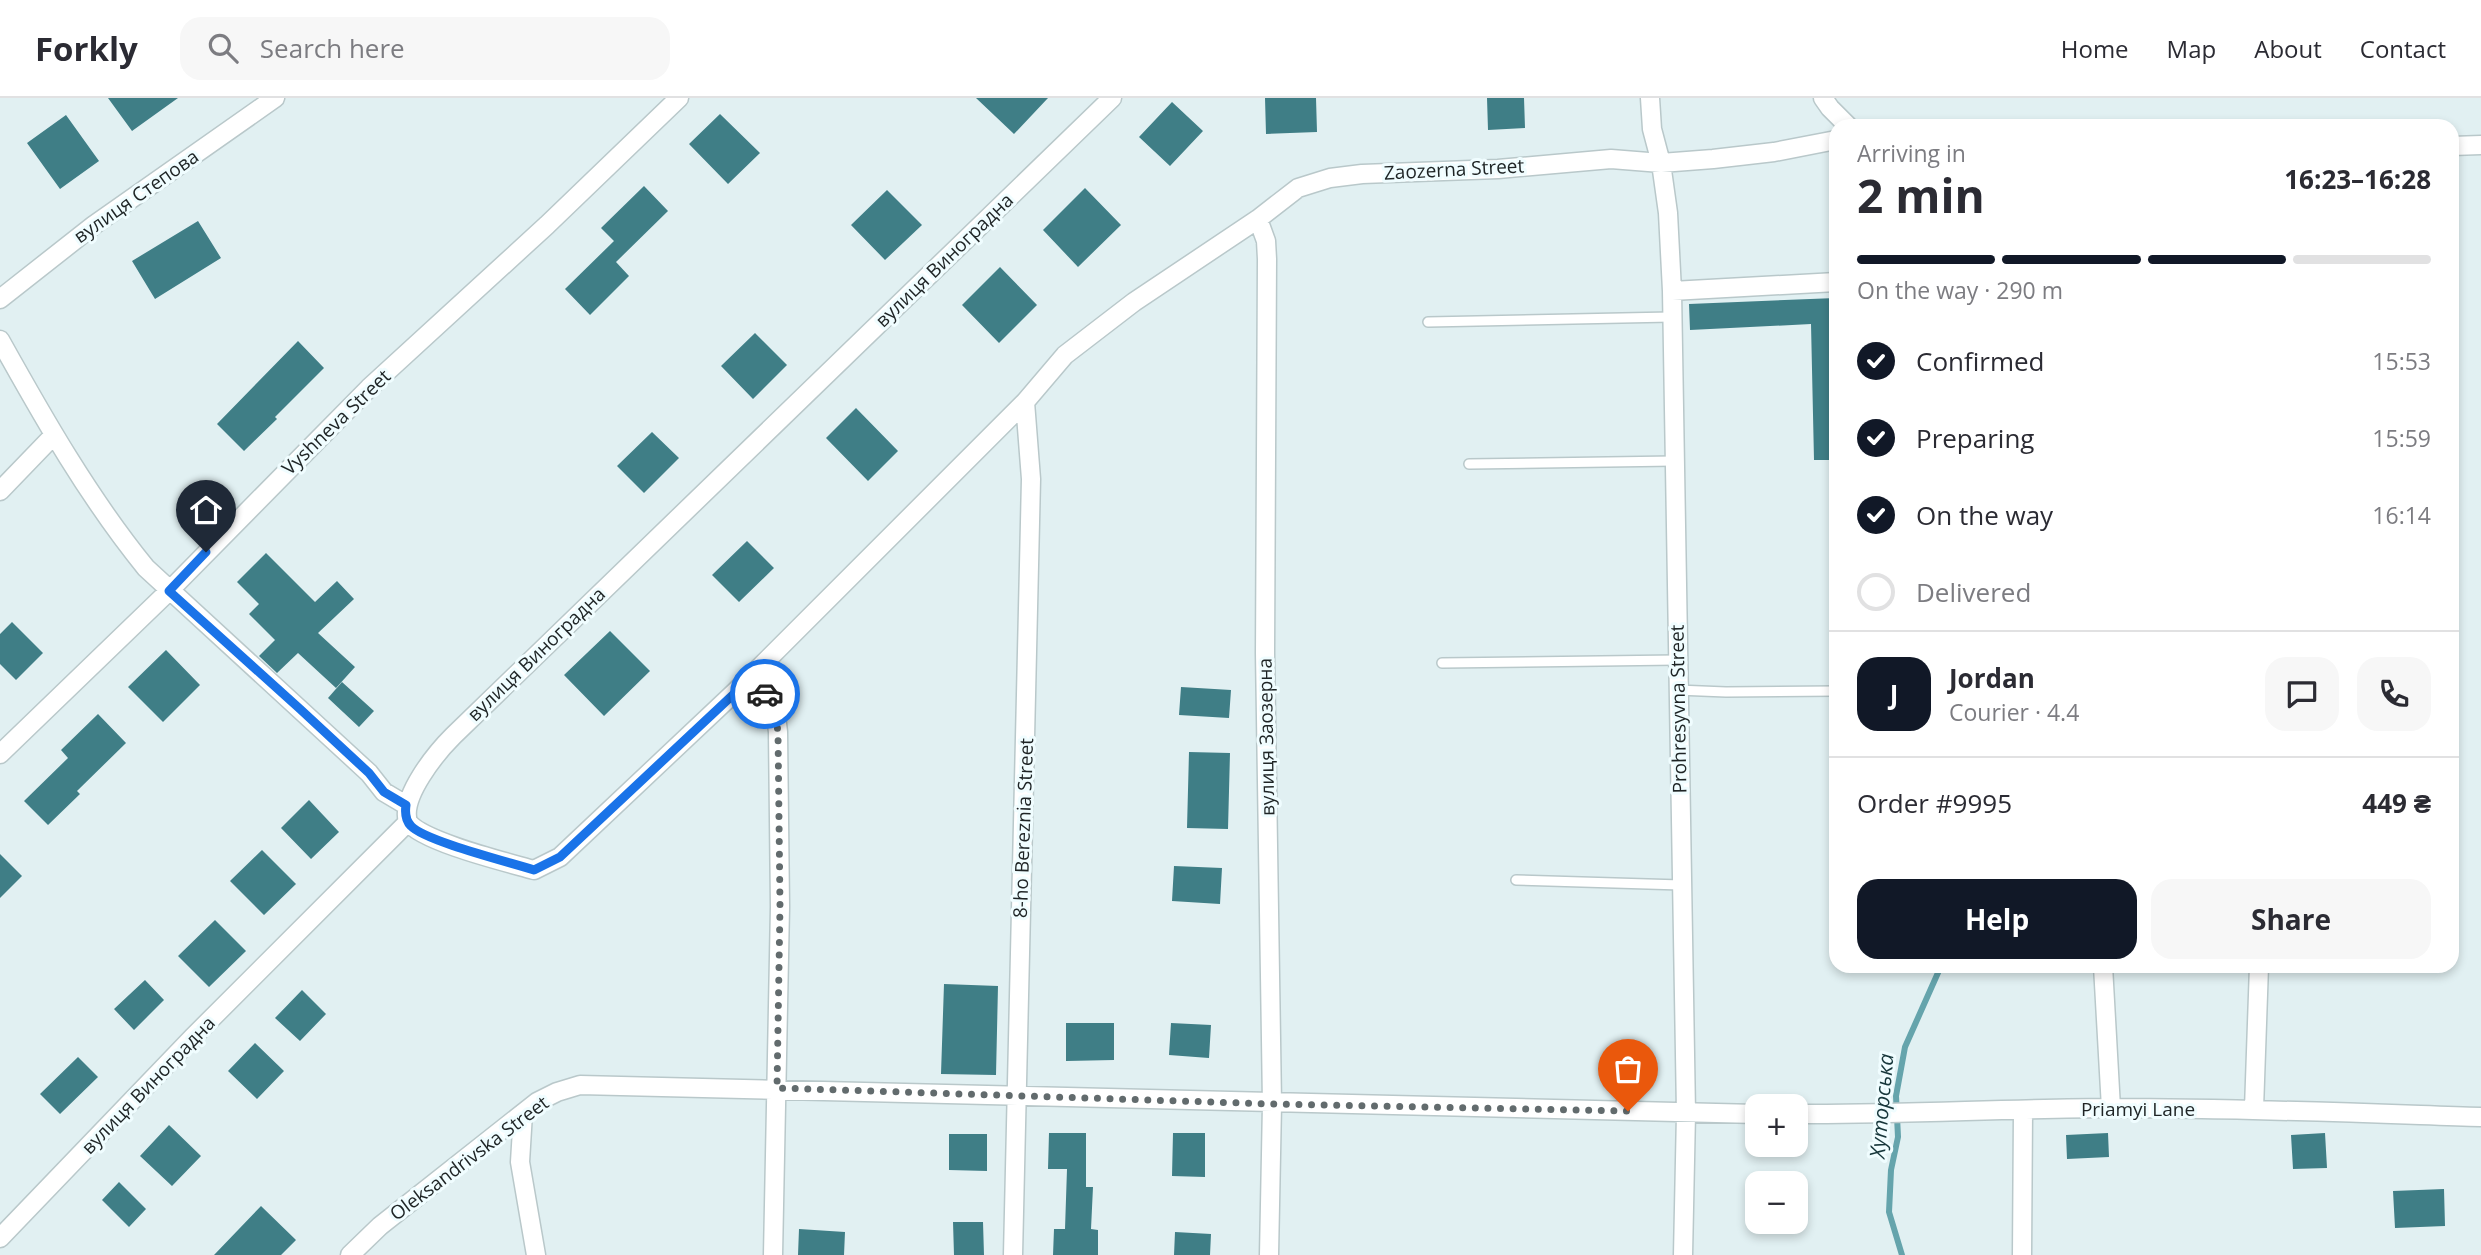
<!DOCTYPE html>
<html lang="en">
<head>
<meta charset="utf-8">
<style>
	body { margin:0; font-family:"Open Sans",sans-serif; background:#f7f7f7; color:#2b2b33; height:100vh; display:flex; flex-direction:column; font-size:26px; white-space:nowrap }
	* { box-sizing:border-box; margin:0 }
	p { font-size:23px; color:#7c7c81 }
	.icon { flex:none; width:38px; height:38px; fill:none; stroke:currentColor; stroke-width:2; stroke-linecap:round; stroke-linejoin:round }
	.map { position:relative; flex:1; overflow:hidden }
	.drawer { position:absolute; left:1829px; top:21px; width:630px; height:854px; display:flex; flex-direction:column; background:#fff; border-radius:21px; box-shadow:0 4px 10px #0003 }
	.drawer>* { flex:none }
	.buttons { position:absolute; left:1745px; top:996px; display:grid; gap:14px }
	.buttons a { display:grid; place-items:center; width:63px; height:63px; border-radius:14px; background:#fff; box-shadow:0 4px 10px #0003; font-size:35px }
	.pin { position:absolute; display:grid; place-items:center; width:60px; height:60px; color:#fff; margin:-72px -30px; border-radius:50% 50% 50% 0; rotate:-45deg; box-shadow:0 0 7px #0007 }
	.pin .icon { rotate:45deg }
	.courier { position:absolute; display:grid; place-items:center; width:70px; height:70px; margin:-35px; border:5px solid #1a73e8; border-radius:50%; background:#fff; color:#222; box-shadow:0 2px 9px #0007 }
	.head em { font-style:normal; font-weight:700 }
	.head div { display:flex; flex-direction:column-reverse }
	.head { display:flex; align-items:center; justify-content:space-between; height:119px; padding:0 28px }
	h1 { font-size:46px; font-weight:700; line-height:52px }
	.bar { display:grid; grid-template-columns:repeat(4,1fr); gap:10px 7px; align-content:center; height:84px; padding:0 28px }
	.bar i { height:9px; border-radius:5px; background:#e1e1e2 }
	.bar .current { background:#111827 }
	.bar p { grid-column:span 4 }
	.line { display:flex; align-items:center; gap:18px; padding:0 28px; border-top:2px solid #e1e1e2 }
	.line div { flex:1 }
	.round { display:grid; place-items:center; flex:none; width:74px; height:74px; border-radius:21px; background:#f7f7f7 }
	ol { padding:0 28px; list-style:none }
	li { display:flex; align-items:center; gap:21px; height:77px }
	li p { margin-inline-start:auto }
	li .icon { padding:7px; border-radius:50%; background:#111827; color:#fff; stroke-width:4 }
	li:last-child { color:#7c7c81 }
	li i { width:38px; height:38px; border:4px solid #e1e1e2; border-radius:50% }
	.action { display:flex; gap:14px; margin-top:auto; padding:14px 28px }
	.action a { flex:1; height:80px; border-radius:21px; background:#111827; color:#fff; font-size:28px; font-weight:700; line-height:80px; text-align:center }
	.action a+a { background:#f7f7f7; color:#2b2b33 }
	header { display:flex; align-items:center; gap:42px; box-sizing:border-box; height:98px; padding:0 35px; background:#fff; border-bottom:2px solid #e1e1e2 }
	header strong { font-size:33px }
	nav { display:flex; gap:38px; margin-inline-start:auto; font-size:24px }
	.search { width:490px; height:63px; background:#f7f7f7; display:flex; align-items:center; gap:18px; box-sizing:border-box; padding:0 24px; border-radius:21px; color:#7c7c81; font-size:26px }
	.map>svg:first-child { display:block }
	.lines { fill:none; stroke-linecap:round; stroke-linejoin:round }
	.stream { stroke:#65a4ac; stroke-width:6 }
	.building { fill:#3f7e86 }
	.service-casing { stroke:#b9c8ca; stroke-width:12 }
	.minor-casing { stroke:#b9c8ca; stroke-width:21 }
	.service { stroke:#fff; stroke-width:9 }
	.minor { stroke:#fff; stroke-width:18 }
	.done { stroke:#626b6d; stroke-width:7; stroke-dasharray:0 12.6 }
	.route { stroke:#1a73e8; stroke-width:9 }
	.labels { text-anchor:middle; stroke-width:6; stroke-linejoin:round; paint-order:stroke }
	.street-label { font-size:19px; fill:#1e2425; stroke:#f0fdff }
	.water-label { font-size:21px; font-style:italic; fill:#17373b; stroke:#f0fdff }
</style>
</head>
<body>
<header>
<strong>Forkly</strong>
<div class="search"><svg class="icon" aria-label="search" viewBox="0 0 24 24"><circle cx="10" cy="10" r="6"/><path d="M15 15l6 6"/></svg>Search here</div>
<nav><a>Home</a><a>Map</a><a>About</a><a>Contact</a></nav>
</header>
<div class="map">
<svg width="2481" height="1157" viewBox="0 0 2481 1157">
	<rect width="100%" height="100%" fill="#e1f0f2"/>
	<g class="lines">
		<!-- stream -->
		<path class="stream" d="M1902,1157L1889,1114L1891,1072L1898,1039L1896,998L1905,949L1941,868"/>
	</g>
	<!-- building -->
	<path class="building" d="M108,0H178L132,33Z
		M976,0H1048L1014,36Z
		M1265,0H1316L1317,34L1266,36Z
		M1487,0H1524L1525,30L1488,32Z
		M1172,4L1203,33L1170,68L1139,39Z
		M720,16L760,55L728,86L689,46Z
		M66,17L99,63L60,91L27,45Z
		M644,88L668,113L616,164L629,178L590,217L565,191L614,143L601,130Z
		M1085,90L1121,127L1078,169L1043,132Z
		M887,92L922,127L885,162L851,127Z
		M198,123L221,160L155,201L132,163Z
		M1000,169L1037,207L999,245L962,207Z
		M1836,200V362H1814L1811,226L1690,232L1689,206Z
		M755,235L787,267L753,301L721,268Z
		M298,243L324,270L275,319L277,321L244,353L217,326Z
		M856,310L898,353L868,383L826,340Z
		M652,334L679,360L644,395L617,368Z
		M747,443L774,470L739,504L712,477Z
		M266,455L315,504L337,483L354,501L318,535L355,569L336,590L298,555L277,575L259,558L275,542L249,516L259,506L237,484Z
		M12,524L43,555L16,582L0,566V536Z
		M610,533L650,573L604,618L564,577Z
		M166,552L200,587L163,624L128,589Z
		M342,584L374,613L359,629L328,600Z
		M1181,589L1231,592L1229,620L1179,617Z
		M98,616L126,645L77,693L80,696L48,727L24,703L68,660L61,652Z
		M1189,654L1230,655L1228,731L1187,730Z
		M309,702L339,734L311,761L281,730Z
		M262,752L296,786L264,817L230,783Z
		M0,756L22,778L0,800Z
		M1174,768L1222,770L1220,806L1172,803Z
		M215,822L246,853L209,889L178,858Z
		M145,882L164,902L134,932L114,911Z
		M944,886L998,888L996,977L941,976Z
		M302,892L326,916L300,943L275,920Z
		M1066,925H1114V962L1066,963Z
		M1171,925L1211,927L1209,960L1169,957Z
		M255,945L284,973L257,1001L228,973Z
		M78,959L98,979L60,1016L40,996Z
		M169,1027L201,1058L172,1088L140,1058Z
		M1049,1035H1086V1089H1093L1091,1131L1098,1132V1157H1053L1054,1131H1065L1067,1071H1048Z
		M1173,1035H1205V1079L1172,1078Z
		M2108,1035L2109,1059L2067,1061L2066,1037Z
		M2325,1035L2327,1070L2293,1071L2291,1037Z
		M949,1036H987V1073L949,1072Z
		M119,1084L146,1111L129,1129L102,1102Z
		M2444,1091L2445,1128L2395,1130L2393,1093Z
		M261,1108L296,1142L281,1157H214Z
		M953,1124H983L984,1157H954Z
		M799,1131L845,1134L844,1157H798Z
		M1175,1134L1211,1136L1210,1157H1174Z"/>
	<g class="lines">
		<defs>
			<path id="service" d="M1428,224L1671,219
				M1469,366L1674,363
				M1442,565L1677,562
				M1677,592L1726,594L1836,593
				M1516,782L1681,787"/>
			<path id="minor" d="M1650,0L1652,31L1661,65L1668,115L1672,193L1686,1015L1683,1157
				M1823,0L1830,10L1848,28
				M2452,48L2481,47
				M1258,121L1266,143L1267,161L1265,555L1272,1006L1269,1157
				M1672,193L1836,184
				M0,201L94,127L275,0
				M0,242C44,321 89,400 146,470L369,675L384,694L406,707
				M0,393L53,338
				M735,594L1025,304L1065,257L1134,204L1258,121L1298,90L1330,80L1362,76L1498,71L1611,61L1661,65L1713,61L1774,54L1836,42
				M0,656L169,493L369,290L547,127L679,0
				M408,724C400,699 436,655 453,638L1112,0
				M408,724C423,744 506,764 534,772L560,759L735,594L749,592L765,596L775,609L778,634L780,809L773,1157
				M2103,868L2111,1010
				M2254,1011L2259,868
				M523,1015L520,1064L536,1157
				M1796,1016C1902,1017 2008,1010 2114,1010C2237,1010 2359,1015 2481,1019
				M0,1140L193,939L408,724
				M350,1157L380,1128L537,1004L557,994L580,987L1757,1016
				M1013,1157L1031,381L1025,304
				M2022,1157L2023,1013"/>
		</defs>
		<!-- service casing -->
		<use href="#service" class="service-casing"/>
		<!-- minor casing -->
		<use href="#minor" class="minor-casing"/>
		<!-- service -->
		<use href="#service" class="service"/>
		<!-- minor -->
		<use href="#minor" class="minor"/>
	</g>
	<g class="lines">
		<!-- done -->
		<path class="done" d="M765,596L775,609L778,635L780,808L777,990L1272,1006L1628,1013"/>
		<!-- route -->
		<path class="route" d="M206,454L169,493L300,611L369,675L384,694L406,707C405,714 405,722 411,728C425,743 509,764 534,772L560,759L736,594L749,592L765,596"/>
	</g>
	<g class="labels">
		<!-- street labels -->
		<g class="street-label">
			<text transform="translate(1454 71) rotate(-3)" y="7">Zaozerna Street</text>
			<text transform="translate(136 98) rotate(-35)" y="7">вулиця Степова</text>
			<text transform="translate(944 162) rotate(-44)" y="7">вулиця Виноградна</text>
			<text transform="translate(336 324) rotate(-44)" y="7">Vyshneva Street</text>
			<text transform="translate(536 556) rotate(-44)" y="7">вулиця Виноградна</text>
			<text transform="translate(1678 611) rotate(-91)" y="7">Prohresyvna Street</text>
			<text transform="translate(1266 639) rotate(-91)" y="7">вулиця Заозерна</text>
			<text transform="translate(1023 730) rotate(-88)" y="7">8-ho Bereznia Street</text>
			<text transform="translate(148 987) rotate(-46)" y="7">вулиця Виноградна</text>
			<text x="2138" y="1018">Priamyi Lane</text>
			<text transform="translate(469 1060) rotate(-37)" y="7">Oleksandrivska Street</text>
		</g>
		<!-- water labels -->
		<g class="water-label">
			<text transform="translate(1882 1008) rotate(-85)" y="7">Хуторська</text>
		</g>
	</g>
</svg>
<div class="buttons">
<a>+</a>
<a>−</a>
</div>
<div class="pin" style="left:1628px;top:1013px;background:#ea580c"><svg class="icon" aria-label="bag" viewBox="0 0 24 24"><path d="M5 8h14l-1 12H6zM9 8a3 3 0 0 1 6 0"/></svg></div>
<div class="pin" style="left:206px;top:454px;background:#1f2937"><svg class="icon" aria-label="home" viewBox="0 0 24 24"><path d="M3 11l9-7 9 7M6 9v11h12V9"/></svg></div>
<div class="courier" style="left:765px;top:596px"><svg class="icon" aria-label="car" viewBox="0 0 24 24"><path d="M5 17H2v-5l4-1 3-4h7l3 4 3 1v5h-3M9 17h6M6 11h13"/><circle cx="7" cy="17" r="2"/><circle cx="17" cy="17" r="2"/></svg></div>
<section class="drawer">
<div class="head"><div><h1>2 min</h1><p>Arriving in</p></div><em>16:23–16:28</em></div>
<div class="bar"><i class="current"></i><i class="current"></i><i class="current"></i><i></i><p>On the way · 290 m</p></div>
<ol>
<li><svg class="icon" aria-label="check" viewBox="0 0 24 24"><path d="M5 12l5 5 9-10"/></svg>Confirmed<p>15:53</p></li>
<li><svg class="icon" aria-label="check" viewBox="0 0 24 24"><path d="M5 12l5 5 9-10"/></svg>Preparing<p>15:59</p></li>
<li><svg class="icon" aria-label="check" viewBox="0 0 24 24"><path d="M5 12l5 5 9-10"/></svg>On the way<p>16:14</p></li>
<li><i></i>Delivered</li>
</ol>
<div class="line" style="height:126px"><b class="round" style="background:#111827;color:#fff">J</b><div><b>Jordan</b><p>Courier · 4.4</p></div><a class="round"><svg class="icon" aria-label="chat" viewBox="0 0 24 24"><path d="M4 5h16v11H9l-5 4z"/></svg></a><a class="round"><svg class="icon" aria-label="phone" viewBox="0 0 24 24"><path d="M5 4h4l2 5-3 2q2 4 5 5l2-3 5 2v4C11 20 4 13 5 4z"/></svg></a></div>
<div class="line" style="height:91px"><div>Order #9995</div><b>449 ₴</b></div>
<div class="action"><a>Help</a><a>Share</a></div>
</section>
</div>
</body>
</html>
